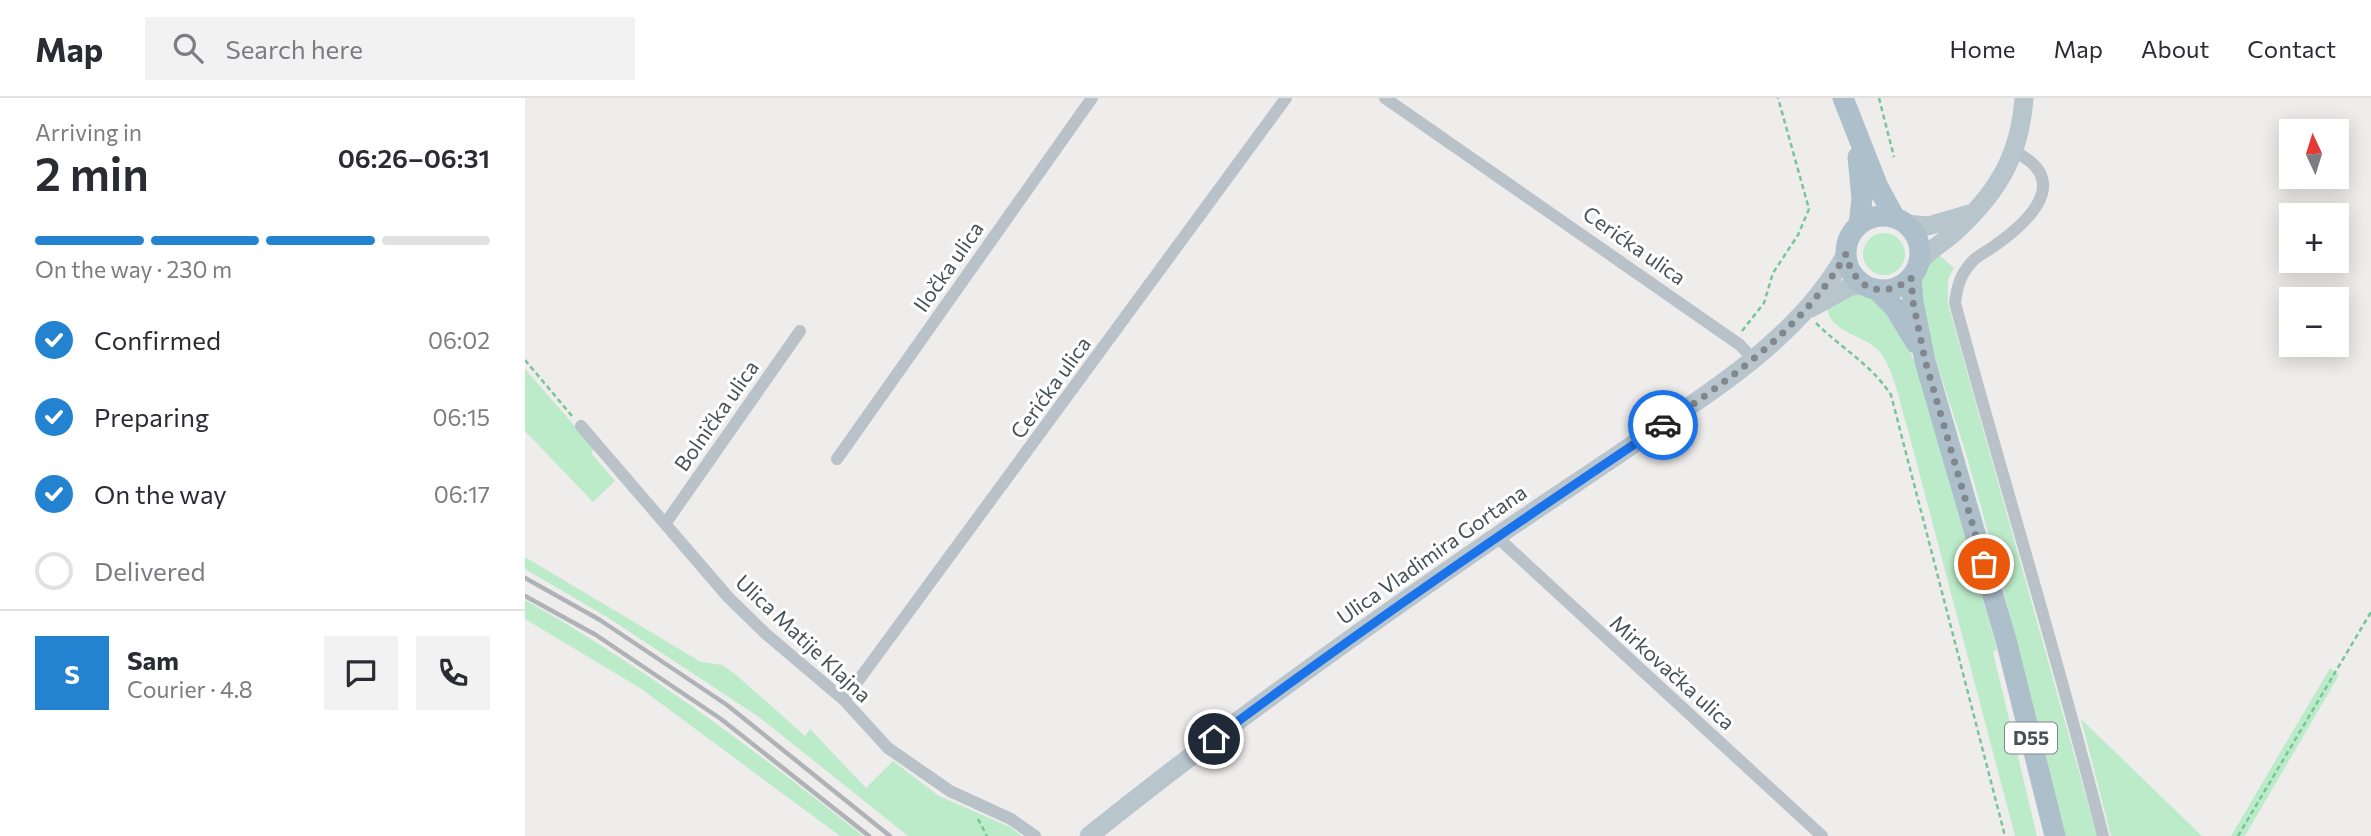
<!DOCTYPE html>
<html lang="en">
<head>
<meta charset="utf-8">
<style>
	body { margin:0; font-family:Commissioner,sans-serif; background:#f2f2f3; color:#2b2b33; height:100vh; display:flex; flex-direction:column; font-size:26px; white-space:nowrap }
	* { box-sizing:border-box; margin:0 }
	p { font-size:23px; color:#7c7c81 }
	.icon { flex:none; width:38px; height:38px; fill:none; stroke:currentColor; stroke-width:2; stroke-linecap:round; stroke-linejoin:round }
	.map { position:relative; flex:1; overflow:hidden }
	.drawer { display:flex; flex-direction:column; background:#fff; width:525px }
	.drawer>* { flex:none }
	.needle { width:46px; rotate:356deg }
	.tools { position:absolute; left:1754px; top:21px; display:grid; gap:14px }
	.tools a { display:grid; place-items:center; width:70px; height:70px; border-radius:0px; background:#fff; box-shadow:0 4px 18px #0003; font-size:35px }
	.pin { position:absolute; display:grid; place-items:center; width:60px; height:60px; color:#fff; margin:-30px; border:4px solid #fff; border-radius:50%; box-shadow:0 2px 7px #0007 }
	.courier { position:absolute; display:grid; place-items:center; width:70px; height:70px; margin:-35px; border:5px solid #1a73e8; border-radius:50%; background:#fff; color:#222; box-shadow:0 2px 9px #0007 }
	.head em { font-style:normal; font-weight:600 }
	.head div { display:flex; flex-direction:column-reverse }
	.head { display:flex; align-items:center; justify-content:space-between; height:119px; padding:0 35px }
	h1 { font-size:46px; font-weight:600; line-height:52px }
	.bar { display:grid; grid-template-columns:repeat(4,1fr); gap:10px 7px; align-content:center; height:84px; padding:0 35px }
	.bar i { height:9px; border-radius:5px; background:#e1e1e2 }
	.bar .on { background:#2483d1 }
	.bar p { grid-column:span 4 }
	.line { display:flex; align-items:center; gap:18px; padding:0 35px; border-top:2px solid #e1e1e2 }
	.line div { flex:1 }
	.round { display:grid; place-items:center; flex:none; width:74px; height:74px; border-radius:0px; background:#f2f2f3 }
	ol { padding:0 35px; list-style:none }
	li { display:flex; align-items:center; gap:21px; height:77px }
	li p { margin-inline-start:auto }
	li .icon { padding:7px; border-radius:50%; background:#2483d1; color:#fff; stroke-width:4 }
	li:last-child { color:#7c7c81 }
	li i { width:38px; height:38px; border:4px solid #e1e1e2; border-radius:50% }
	header { display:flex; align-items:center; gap:42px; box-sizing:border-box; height:98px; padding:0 35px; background:#fff; border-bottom:2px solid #e1e1e2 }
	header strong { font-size:33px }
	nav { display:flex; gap:38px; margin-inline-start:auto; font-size:24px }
	.search { width:490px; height:63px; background:#f2f2f3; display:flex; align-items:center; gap:18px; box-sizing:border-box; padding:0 24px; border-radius:0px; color:#7c7c81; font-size:26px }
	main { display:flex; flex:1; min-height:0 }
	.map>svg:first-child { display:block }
	.green { fill:#bcebc9 }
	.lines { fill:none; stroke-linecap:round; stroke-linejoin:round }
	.path { stroke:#76c696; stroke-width:2.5; stroke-dasharray:5 3.5; stroke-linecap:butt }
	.minor { stroke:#b8c2c8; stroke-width:12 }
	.secondary { stroke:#b8c5cd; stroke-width:19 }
	.primary { stroke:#adbfca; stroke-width:21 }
	.rail { stroke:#afb2b6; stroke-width:4.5 }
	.done { stroke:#81878c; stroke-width:7; stroke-dasharray:0 12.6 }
	.route { stroke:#1a73e8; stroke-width:9 }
	.labels { text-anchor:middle; stroke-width:6; stroke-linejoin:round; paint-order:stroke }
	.shield { fill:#fff; stroke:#7e858a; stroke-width:2 }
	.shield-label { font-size:19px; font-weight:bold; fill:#465158 }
	.street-label { font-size:21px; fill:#465158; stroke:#fff }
</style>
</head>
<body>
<header>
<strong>Map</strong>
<div class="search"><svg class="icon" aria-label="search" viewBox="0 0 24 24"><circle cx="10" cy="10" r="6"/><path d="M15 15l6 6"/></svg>Search here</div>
<nav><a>Home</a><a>Map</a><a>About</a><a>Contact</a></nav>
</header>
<main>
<section class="drawer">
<div class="head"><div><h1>2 min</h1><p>Arriving in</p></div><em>06:26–06:31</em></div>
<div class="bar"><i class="on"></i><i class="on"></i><i class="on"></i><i></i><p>On the way · 230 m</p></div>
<ol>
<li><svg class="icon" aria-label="check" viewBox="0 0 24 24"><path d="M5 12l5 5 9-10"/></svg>Confirmed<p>06:02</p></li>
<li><svg class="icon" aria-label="check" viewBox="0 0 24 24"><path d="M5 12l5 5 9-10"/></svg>Preparing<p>06:15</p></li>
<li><svg class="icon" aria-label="check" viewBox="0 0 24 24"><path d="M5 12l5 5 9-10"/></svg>On the way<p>06:17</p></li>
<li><i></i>Delivered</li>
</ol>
<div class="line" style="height:126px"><b class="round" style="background:#2483d1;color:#fff">S</b><div><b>Sam</b><p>Courier · 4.8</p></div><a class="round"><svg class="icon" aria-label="chat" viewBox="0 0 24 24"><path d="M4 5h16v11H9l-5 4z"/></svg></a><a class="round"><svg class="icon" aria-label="phone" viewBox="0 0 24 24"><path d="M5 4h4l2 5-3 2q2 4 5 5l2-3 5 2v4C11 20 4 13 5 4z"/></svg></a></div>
</section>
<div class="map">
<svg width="1846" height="738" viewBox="0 0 1846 738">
	<rect width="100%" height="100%" fill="#efecec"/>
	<!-- green -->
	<path class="green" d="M1338 156a21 21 0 1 1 42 0a21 21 0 1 1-42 0Z
		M1414,157L1429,170L1423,181V206L1572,738H1538L1476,481L1442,359L1401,231L1395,176Z
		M1325,196C1333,196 1340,195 1347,198C1368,209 1386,256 1395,277L1472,551L1468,554L1512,738H1490L1383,332C1376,310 1369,270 1354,253C1339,236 1305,236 1302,209Z
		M0,271L69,350L66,355L90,383L68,404L0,333Z
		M0,459L176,564L197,567L209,575L280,638L285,631L341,690L368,663L414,698L485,729L497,738H383L234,619L82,519L0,471Z
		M0,502C121,570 230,652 338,738H315L115,590L0,521Z
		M1805,570L1814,577L1720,738H1706Z
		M1556,621L1677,738H1586Z"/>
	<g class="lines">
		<!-- path -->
		<path class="path" d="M1354,0L1369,59
			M1291,225C1317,251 1346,266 1366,297L1480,738
			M1217,233L1239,205L1248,175L1273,137L1284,111L1253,0
			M0,262L47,318
			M453,721L462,738
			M1713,738L1846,514"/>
		<!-- minor -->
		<path class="minor" d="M860,0L1215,247L1228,261
			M1490,54C1546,81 1507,121 1472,146C1464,153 1452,157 1446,165C1435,177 1432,189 1430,205C1478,383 1533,559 1578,738
			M56,328L203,499L241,536L319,602L363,650L425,693L486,721L510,738
			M312,361L567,0
			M140,426L275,233
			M972,439L1297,738
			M319,602L761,0"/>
		<!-- secondary -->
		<path class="secondary" d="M1382,126L1403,128L1444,116
			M1394,165C1405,150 1422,143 1435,129C1475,91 1495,55 1499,0
			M1286,210L1326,188L1339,186
			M564,738C696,632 834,533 974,437C1022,404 1071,372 1119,339C1193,289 1277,236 1321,156"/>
		<!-- primary -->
		<path class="primary" d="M1318,0L1353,89L1370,120
			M1333,59L1337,101L1334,127
			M1321 155a37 37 0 1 1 74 0a37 37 0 1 1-74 0Z
			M1386,179L1388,204L1400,263L1481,542L1530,738
			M1351,191L1370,210L1391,245"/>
		<!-- rail -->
		<path class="rail" d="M0,480L75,522L202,607L365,738
			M0,498L71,537L196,621L344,738"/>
	</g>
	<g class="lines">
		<!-- done -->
		<path class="done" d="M1138,327C1205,281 1280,229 1321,156C1328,191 1358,203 1386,180L1388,204L1400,262L1459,466"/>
		<!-- route -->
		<path class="route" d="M689,641C835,532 986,429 1138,327"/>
	</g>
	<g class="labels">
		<!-- shield labels -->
		<rect class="shield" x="1480" y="624.5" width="52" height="31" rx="5"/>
		<g class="shield-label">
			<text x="1506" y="647">D55</text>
		</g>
		<!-- street labels -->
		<g class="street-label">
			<text transform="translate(1109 148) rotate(35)" y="7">Cerićka ulica</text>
			<text transform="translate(424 169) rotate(-55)" y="7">Iločka ulica</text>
			<text transform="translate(526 290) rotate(-54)" y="7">Cerićka ulica</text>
			<text transform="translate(192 318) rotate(-55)" y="7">Bolnička ulica</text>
			<text transform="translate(907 457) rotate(-35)" y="7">Ulica Vladimira Gortana</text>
			<text transform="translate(278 541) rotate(43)" y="7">Ulica Matije Klajna</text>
			<text transform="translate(1147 575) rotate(42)" y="7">Mirkovačka ulica</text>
		</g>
	</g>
</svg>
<div class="tools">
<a><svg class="needle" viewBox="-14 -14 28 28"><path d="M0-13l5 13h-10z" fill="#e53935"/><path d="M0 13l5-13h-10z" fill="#7c7c81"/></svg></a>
<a>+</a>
<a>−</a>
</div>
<div class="pin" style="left:1459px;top:466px;background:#ea580c"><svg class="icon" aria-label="bag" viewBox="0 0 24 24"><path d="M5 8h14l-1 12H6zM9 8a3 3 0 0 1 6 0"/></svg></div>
<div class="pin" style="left:689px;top:641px;background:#1f2937"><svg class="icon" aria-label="home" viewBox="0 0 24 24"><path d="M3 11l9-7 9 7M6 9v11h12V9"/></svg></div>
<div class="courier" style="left:1138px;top:327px"><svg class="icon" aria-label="car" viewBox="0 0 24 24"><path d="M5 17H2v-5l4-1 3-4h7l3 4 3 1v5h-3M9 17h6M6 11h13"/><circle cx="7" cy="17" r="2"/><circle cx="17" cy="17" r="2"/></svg></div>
</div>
</main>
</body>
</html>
